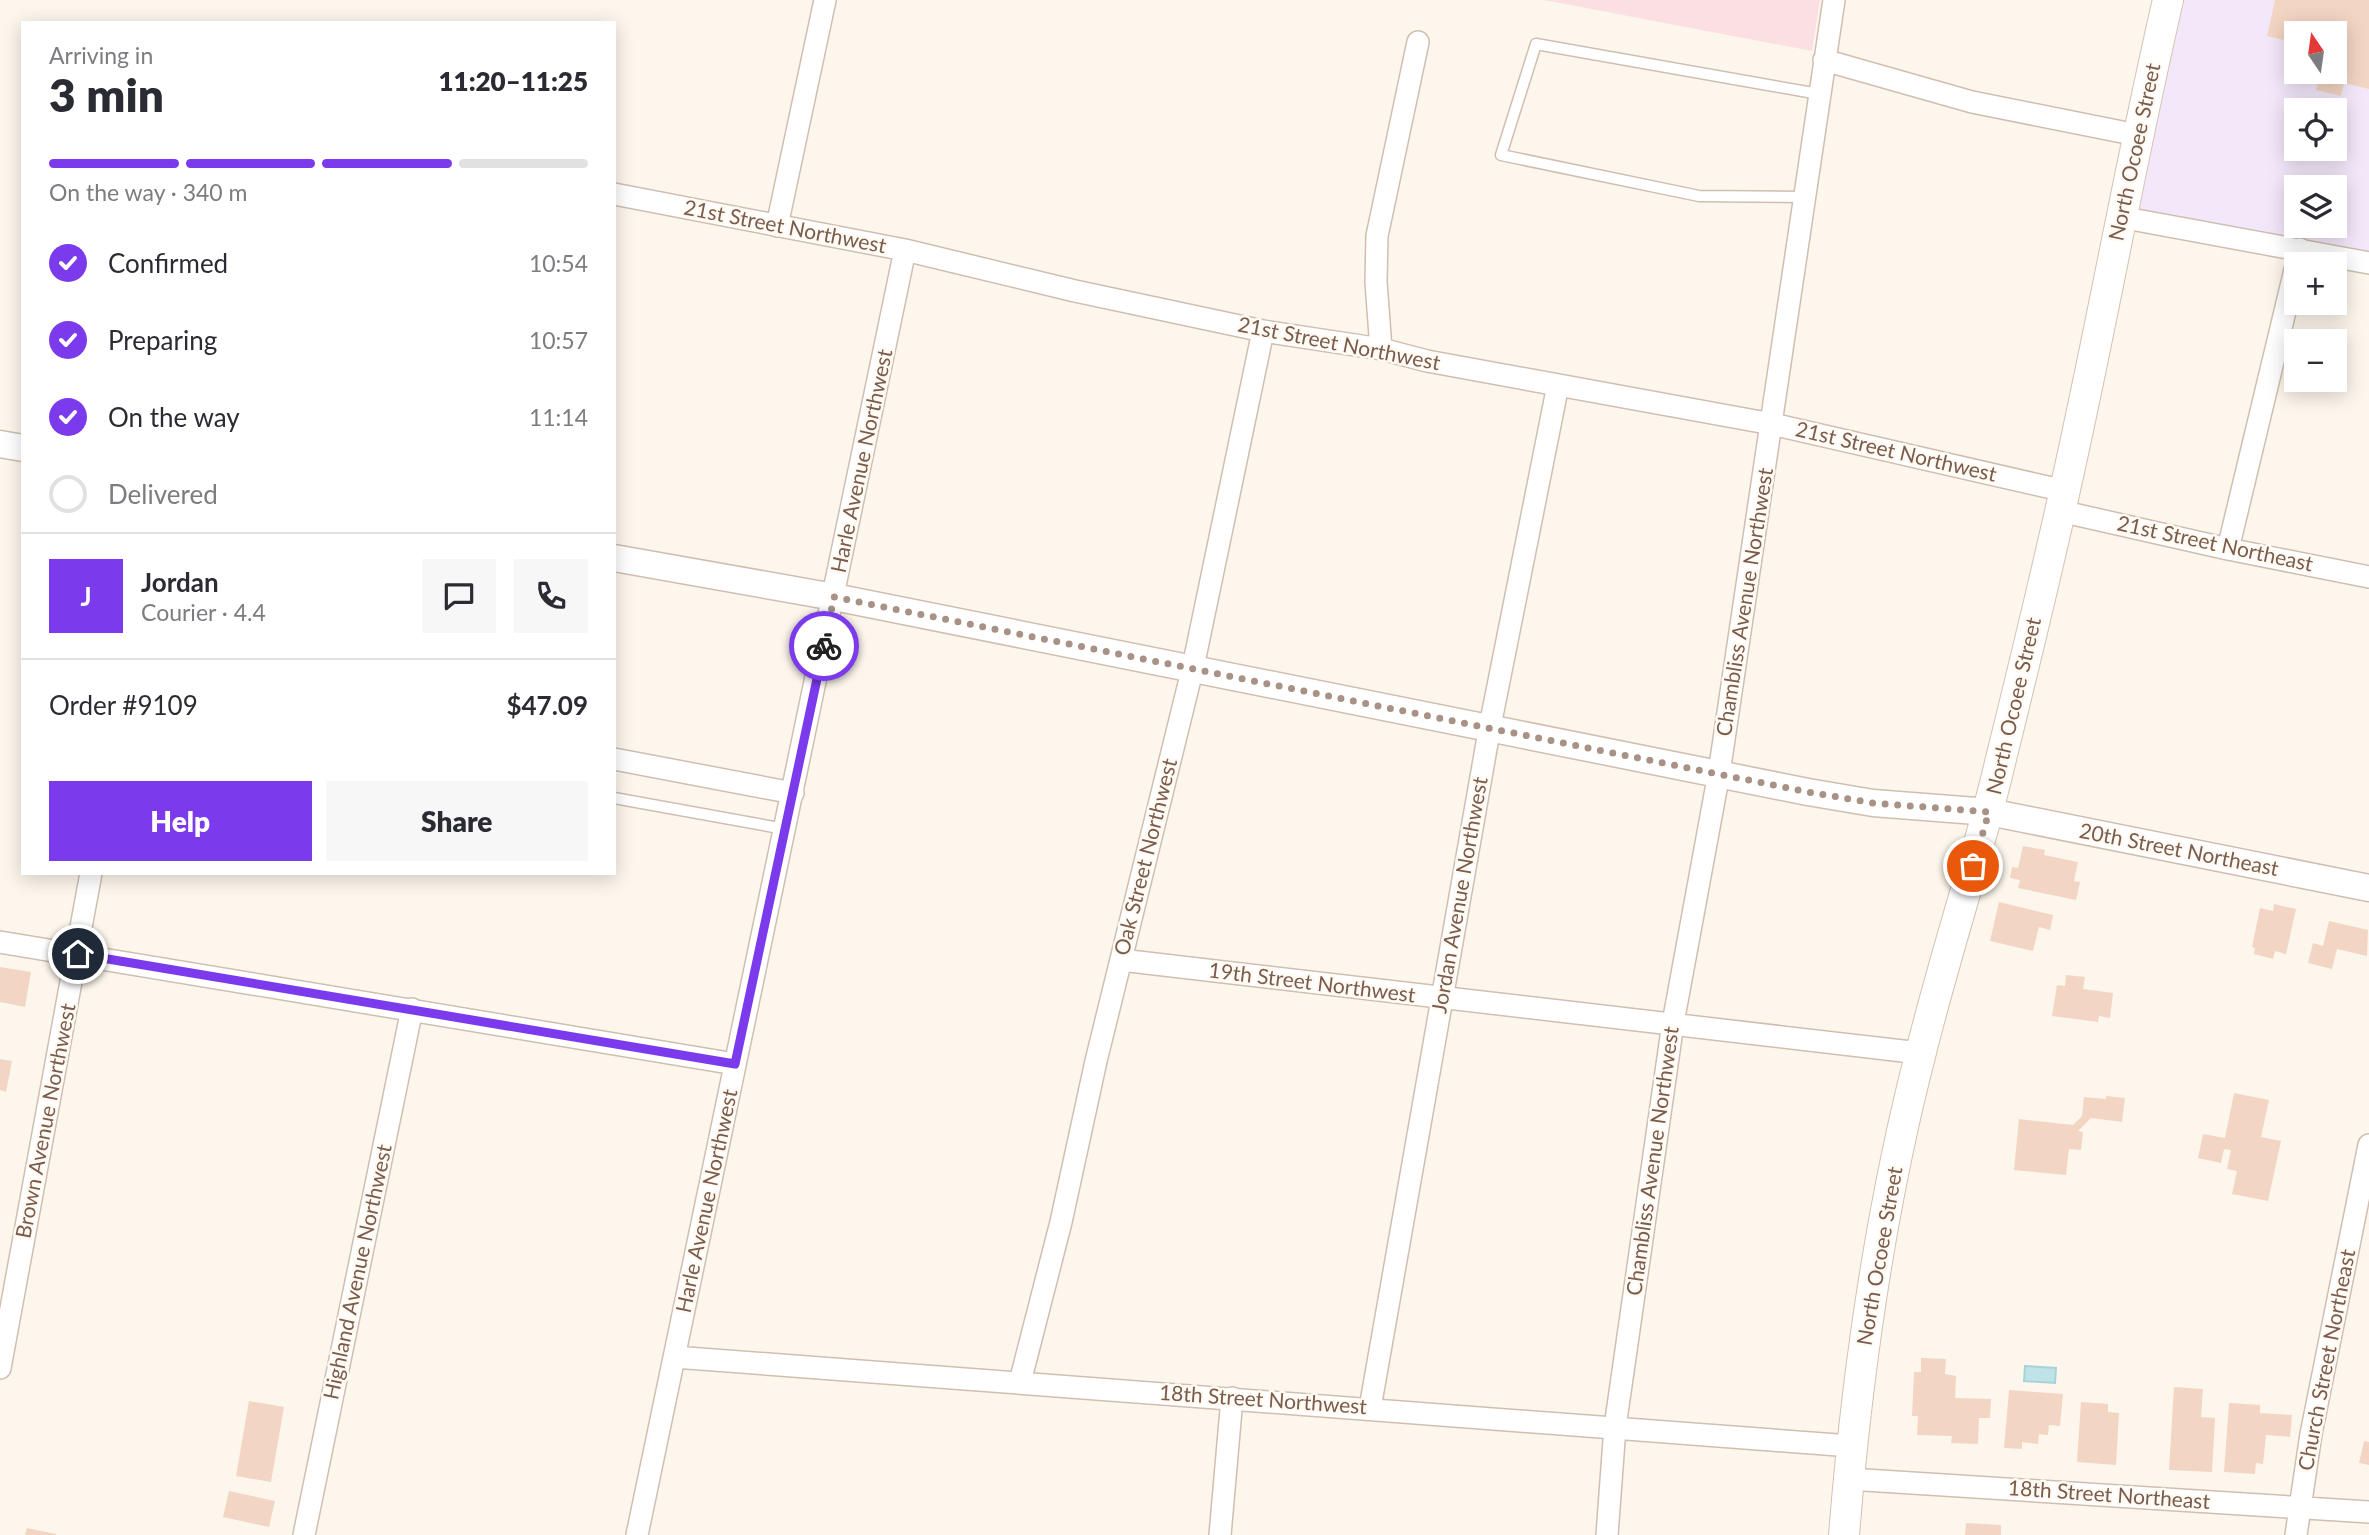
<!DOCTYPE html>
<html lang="en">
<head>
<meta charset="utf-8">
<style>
	body { margin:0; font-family:Lato,sans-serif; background:#f7f7f7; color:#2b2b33; height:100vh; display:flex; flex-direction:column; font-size:26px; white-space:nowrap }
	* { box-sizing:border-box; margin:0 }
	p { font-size:23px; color:#7c7c81 }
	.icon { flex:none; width:38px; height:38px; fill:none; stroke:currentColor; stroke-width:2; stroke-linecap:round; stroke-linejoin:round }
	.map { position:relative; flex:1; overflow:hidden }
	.side { position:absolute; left:21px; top:21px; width:595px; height:854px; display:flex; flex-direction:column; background:#fff; border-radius:0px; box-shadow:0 4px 18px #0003 }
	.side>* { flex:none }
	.needle { width:46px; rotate:347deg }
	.tools { position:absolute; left:2284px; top:21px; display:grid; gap:14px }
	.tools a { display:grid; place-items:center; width:63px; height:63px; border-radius:0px; background:#fff; box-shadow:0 4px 18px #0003; font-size:35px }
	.pin { position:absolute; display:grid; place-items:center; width:60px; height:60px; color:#fff; margin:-30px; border:4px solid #fff; border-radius:50%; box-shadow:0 2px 7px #0007 }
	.courier { position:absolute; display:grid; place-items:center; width:70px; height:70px; margin:-35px; border:5px solid #7c3aed; border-radius:50%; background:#fff; color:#222; box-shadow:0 2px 9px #0007 }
	.head em { font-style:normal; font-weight:800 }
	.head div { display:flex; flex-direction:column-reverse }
	.head { display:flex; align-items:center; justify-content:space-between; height:119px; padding:0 28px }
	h1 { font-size:46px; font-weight:800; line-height:52px }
	.bar { display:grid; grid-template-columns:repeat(4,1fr); gap:10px 7px; align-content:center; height:84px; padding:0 28px }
	.bar i { height:9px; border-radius:5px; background:#e1e1e2 }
	.bar .current { background:#7c3aed }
	.bar p { grid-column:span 4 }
	.line { display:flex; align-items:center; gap:18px; padding:0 28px; border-top:2px solid #e1e1e2 }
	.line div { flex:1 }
	.round { display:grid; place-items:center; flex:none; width:74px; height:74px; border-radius:0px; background:#f7f7f7 }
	ol { padding:0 28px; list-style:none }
	li { display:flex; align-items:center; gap:21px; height:77px }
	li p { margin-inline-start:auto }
	li .icon { padding:7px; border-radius:50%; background:#7c3aed; color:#fff; stroke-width:4 }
	li:last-child { color:#7c7c81 }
	li i { width:38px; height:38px; border:4px solid #e1e1e2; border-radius:50% }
	.cta { display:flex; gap:14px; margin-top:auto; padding:14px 28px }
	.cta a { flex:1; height:80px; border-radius:0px; background:#7c3aed; color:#fff; font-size:28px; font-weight:800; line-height:80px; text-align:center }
	.cta a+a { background:#f7f7f7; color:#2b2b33 }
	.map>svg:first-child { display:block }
	.education { fill:#f3e8fa; fill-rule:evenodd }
	.medical { fill:#fbdfe3 }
	.water { fill:#bfe3e8; stroke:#a5d3da; stroke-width:2 }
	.building { fill:#f3d5c3 }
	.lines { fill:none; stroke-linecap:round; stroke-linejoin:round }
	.service-casing { stroke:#d1beb0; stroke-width:13 }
	.minor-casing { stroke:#d1beb0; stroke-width:24 }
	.tertiary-casing { stroke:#d1beb0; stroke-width:29 }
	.secondary-casing { stroke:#d6c0b0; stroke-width:32 }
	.service { stroke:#fff; stroke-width:10 }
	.minor { stroke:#fff; stroke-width:21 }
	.tertiary { stroke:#fff; stroke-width:26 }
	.secondary { stroke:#fff; stroke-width:30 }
	.done { stroke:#a89285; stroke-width:7; stroke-dasharray:0 12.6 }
	.route { stroke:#7c3aed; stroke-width:9 }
	.labels { text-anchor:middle; stroke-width:5; stroke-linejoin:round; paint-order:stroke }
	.street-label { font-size:21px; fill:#7a5c4d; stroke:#fffaf3 }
</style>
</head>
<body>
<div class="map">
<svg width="2369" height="1535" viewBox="0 0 2369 1535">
	<rect width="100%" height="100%" fill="#fdf6ec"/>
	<!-- education -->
	<path class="education" d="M2168,0H2369V263L2120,217ZM2296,33H2334V72H2296ZM2296,110H2334V149H2296ZM2296,187H2334V226H2296Z"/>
	<!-- medical -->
	<path class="medical" d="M1544,0H1820L1812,51Z"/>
	<!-- water -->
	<path class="water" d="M2025,1366L2056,1368L2055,1383L2024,1381Z"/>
	<!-- building -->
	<path class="building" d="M2275,0H2369V89L2344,83L2341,96L2316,90L2321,72H2334V33H2296V43L2267,36Z
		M2023,846L2045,850L2044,855L2078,862L2074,881L2080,882L2076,900L2018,888L2020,880L2010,878L2012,867L2018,868Z
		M1999,902L2053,915L2050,930L2039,927L2033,951L1990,941Z
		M2274,904L2296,909L2286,954L2275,951L2273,959L2254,954L2255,948L2252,947L2260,908L2273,911Z
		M2329,921L2368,930L2367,956L2337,949L2332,969L2308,963L2313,943L2323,946Z
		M0,967L31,972L25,1007L0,1002Z
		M2066,975L2085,977L2083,989L2113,993L2110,1018L2099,1016L2098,1022L2052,1016L2057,985L2065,986Z
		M0,1059L12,1061L6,1092L0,1090Z
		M2234,1093L2269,1100L2261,1137L2281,1141L2268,1201L2232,1194L2237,1171L2227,1169L2231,1150L2224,1149L2221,1163L2198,1158L2203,1134L2225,1138Z
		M2106,1096L2125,1098L2122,1122L2091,1118L2078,1131L2083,1132L2081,1150L2069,1149L2066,1175L2014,1170L2019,1119L2073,1125L2082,1116L2084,1097L2106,1099Z
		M1921,1358L1946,1359L1945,1374L1956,1376L1955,1398L1991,1399L1990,1418H1979L1978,1444L1951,1443L1952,1436L1917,1435L1918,1416H1912L1914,1372H1921Z
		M2174,1387L2203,1389L2201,1417L2215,1418L2212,1472L2169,1470Z
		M2009,1390L2063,1394L2060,1426L2049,1425L2048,1435L2039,1434L2038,1444L2022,1442V1449L2004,1448Z
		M249,1401L284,1407L271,1482L236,1476Z
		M2081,1402L2108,1404V1412L2119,1413L2116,1465L2077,1462Z
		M2229,1403L2260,1405V1413L2292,1415L2290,1437L2266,1435L2263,1464L2256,1463L2255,1474L2224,1472Z
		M2364,1441L2369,1442V1465L2359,1463Z
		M229,1491L275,1501L269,1527L223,1517Z
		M1966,1523L2001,1525V1535H1965Z
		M27,1528L56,1534V1535H25Z"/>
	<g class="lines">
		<defs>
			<path id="service" d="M1805,197L1699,196L1501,155L1536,44L1819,94
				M614,798L785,829"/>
			<path id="minor" d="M1824,60L1972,102L2137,135
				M614,194L905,250L1075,291L1263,331L1381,349L1427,361L1772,424L2065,491
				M2120,217L2369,263
				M777,226L825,0
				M1381,349L1376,282L1377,236L1418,42
				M2060,511L2228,549L2369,577
				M2228,549L2300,249
				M614,759L793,793
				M0,942L735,1064
				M1121,960L1920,1053
				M674,1357L1851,1446
				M0,1368L91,873
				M1020,1382L1061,1222L1096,1061L1193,667L1263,331
				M1370,1408L1490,726L1558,385
				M1849,1479L2369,1512
				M304,1535L412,1009
				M637,1535L905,250
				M1220,1535L1232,1398
				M1607,1535L1615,1427L1673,1023L1719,773L1834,0
				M2296,1535L2311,1434L2369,1145"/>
			<path id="tertiary" d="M0,444L23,448
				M614,558L834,597L1808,792L1873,803L1989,812L2369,888"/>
			<path id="secondary" d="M1844,1535C1857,1373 1880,1210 1921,1052C1945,955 1977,860 2000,763C2022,674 2044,584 2064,494C2101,330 2130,164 2168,0"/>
		</defs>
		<!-- service casing -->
		<use href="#service" class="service-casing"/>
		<!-- minor casing -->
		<use href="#minor" class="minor-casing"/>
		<!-- tertiary casing -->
		<use href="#tertiary" class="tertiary-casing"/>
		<!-- secondary casing -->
		<use href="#secondary" class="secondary-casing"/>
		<!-- service -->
		<use href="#service" class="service"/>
		<!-- minor -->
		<use href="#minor" class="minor"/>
		<!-- tertiary -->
		<use href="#tertiary" class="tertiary"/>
		<!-- secondary -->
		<use href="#secondary" class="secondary"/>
	</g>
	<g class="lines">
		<!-- done -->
		<path class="done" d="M824,646L834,597L1808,792L1873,803L1989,812L1973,866"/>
		<!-- route -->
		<path class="route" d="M78,954L735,1064L824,646"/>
	</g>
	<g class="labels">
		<!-- street labels -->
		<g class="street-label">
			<text transform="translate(2135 152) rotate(-78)" y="7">North Ocoee Street</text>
			<text transform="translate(785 227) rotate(11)" y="7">21st Street Northwest</text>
			<text transform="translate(1339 344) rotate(11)" y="7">21st Street Northwest</text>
			<text transform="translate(1896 452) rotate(13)" y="7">21st Street Northwest</text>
			<text transform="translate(862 461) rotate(-78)" y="7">Harle Avenue Northwest</text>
			<text transform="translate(2215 544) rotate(12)" y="7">21st Street Northeast</text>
			<text transform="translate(1745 602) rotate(-81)" y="7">Chambliss Avenue Northwest</text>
			<text transform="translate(2014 706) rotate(-77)" y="7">North Ocoee Street</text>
			<text transform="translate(2179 850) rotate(11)" y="7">20th Street Northeast</text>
			<text transform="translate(1146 857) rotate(-76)" y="7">Oak Street Northwest</text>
			<text transform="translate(1460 895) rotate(-80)" y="7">Jordan Avenue Northwest</text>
			<text transform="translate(1312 983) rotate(7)" y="7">19th Street Northwest</text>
			<text transform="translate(46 1121) rotate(-79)" y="7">Brown Avenue Northwest</text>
			<text transform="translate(1653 1161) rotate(-82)" y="7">Chambliss Avenue Northwest</text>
			<text transform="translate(707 1201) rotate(-78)" y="7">Harle Avenue Northwest</text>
			<text transform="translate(1880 1256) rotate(-80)" y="7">North Ocoee Street</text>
			<text transform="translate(358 1272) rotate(-78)" y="7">Highland Avenue Northwest</text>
			<text transform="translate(2327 1360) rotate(-79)" y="7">Church Street Northeast</text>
			<text transform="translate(1263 1400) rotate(4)" y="7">18th Street Northwest</text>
			<text transform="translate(2109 1495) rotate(4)" y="7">18th Street Northeast</text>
		</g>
	</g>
</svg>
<div class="tools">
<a><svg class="needle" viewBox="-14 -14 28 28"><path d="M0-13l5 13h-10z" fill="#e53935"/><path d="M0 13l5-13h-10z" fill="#7c7c81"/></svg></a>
<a><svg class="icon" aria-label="locate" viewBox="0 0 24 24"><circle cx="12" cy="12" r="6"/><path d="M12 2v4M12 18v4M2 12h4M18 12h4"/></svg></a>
<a><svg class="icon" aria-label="layers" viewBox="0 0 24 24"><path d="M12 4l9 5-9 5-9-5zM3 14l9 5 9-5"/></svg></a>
<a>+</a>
<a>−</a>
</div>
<div class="pin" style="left:1973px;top:866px;background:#ea580c"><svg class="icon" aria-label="bag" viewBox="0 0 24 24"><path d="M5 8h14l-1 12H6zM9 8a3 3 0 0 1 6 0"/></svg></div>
<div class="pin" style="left:78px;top:954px;background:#1f2937"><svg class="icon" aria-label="home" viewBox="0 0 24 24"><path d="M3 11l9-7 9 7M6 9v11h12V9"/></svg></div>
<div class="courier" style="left:824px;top:646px"><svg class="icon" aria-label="bike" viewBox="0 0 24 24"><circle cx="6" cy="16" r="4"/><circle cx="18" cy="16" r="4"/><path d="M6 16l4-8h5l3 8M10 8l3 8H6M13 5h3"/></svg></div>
<section class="side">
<div class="head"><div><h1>3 min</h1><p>Arriving in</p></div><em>11:20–11:25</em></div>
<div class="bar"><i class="current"></i><i class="current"></i><i class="current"></i><i></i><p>On the way · 340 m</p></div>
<ol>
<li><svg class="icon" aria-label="check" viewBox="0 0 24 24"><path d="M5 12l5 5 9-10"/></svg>Confirmed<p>10:54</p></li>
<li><svg class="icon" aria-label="check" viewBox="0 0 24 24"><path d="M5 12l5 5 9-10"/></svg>Preparing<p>10:57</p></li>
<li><svg class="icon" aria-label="check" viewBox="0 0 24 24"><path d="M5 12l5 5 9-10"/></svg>On the way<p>11:14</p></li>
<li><i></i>Delivered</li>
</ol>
<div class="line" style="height:126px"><b class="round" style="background:#7c3aed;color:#fff">J</b><div><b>Jordan</b><p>Courier · 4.4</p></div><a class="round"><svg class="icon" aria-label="chat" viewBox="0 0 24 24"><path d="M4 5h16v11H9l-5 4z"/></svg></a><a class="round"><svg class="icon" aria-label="phone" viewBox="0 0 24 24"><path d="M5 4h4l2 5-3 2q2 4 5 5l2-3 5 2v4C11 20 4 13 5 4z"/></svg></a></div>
<div class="line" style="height:91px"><div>Order #9109</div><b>$47.09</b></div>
<div class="cta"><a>Help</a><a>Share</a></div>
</section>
</div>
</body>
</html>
